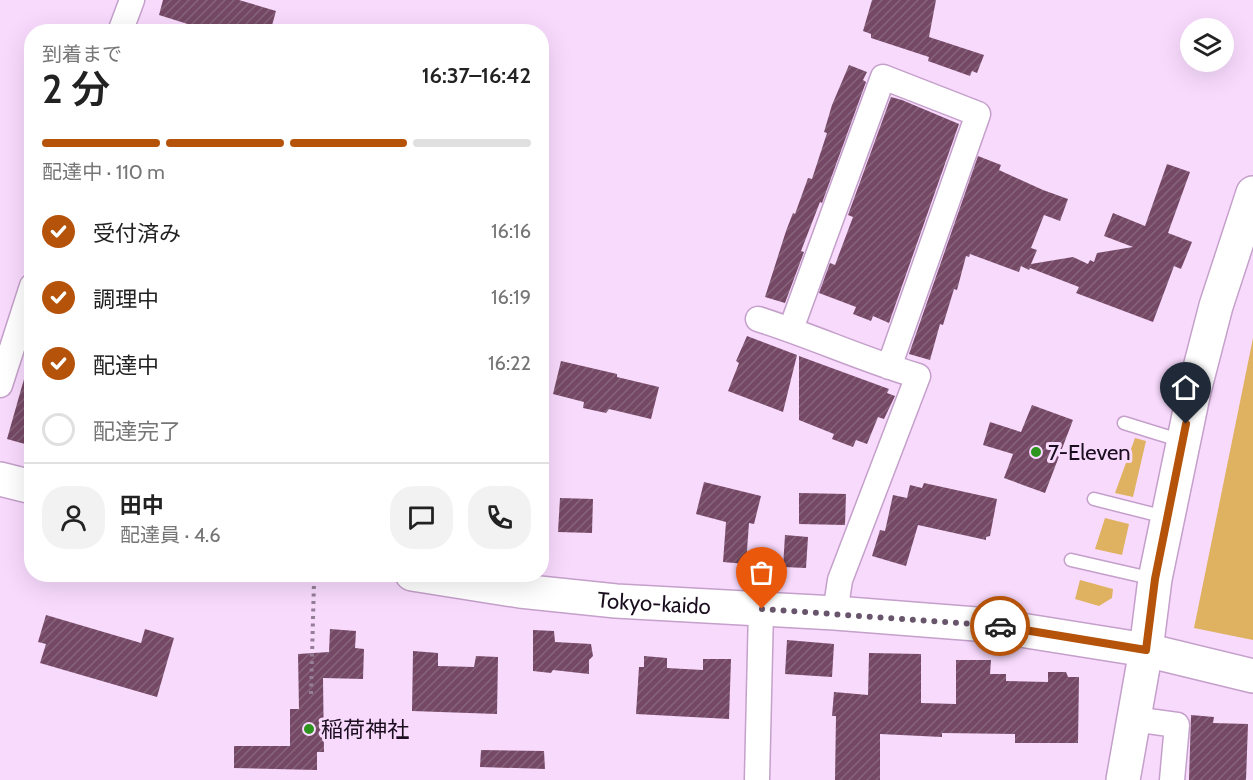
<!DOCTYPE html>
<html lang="ja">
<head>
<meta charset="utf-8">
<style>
	body { margin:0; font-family:Cabin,"Noto Sans JP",sans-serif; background:#f2f2f2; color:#222; height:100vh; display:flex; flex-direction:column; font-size:22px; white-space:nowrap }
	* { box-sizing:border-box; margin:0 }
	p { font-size:20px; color:#767676 }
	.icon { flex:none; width:33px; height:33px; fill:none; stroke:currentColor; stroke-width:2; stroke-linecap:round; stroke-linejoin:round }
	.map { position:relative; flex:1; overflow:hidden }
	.panel { position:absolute; left:24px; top:24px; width:525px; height:558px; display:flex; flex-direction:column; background:#fff; border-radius:24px; box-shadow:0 6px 24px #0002 }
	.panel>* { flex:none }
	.buttons { position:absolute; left:1180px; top:18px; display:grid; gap:12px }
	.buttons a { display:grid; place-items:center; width:54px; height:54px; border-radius:50%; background:#fff; box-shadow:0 6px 24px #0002; font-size:30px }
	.pin { position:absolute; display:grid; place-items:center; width:51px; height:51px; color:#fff; margin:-62px -26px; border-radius:50% 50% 50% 0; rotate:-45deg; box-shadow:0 0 6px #0007 }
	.pin .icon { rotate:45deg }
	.courier { position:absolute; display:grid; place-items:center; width:60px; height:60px; margin:-30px; border:4px solid #b45309; border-radius:50%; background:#fff; color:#222; box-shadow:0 2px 8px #0007 }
	.summary em { font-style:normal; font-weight:600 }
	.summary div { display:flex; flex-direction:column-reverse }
	.summary { display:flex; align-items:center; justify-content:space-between; height:102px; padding:0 18px }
	h1 { font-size:39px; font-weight:600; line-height:45px }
	.bar { display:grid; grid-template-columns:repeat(4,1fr); gap:9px 6px; align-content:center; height:72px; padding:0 18px }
	.bar i { height:8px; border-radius:4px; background:#e0e0e0 }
	.bar .selected { background:#b45309 }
	.bar p { grid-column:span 4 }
	.line { display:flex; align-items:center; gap:15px; padding:0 18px; border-top:2px solid #e0e0e0 }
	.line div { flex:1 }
	.round { display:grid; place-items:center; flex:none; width:63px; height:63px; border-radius:24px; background:#f2f2f2 }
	ol { padding:0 18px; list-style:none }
	li { display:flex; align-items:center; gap:18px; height:66px }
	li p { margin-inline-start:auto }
	li .icon { padding:6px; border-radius:50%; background:#b45309; color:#fff; stroke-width:4 }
	li:last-child { color:#767676 }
	li i { width:33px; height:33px; border:3px solid #e0e0e0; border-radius:50% }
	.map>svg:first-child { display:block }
	.green { fill:#deb260 }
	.building { fill:url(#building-hatch) }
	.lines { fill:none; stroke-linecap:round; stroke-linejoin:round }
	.lane-casing { stroke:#c4a0ca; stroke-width:15 }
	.street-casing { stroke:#c4a0ca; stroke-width:27 }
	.secondary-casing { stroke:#c4a0ca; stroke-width:36 }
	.path { stroke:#947e98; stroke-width:4; stroke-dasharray:3 4.5; stroke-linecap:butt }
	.lane { stroke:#fff; stroke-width:12 }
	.street { stroke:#fff; stroke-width:24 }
	.secondary { stroke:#fff; stroke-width:33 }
	.done { stroke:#68556c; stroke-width:6; stroke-dasharray:0 10.8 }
	.route { stroke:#b45309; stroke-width:8 }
	.poi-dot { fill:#2d951d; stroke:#f8dafd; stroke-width:2 }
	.labels { text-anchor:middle; stroke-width:6; stroke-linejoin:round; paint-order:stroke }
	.poi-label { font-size:22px; fill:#1b0e1e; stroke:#f8dafd; text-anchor:start }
	.street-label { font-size:22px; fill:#1b0e1e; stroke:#f8dafd }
</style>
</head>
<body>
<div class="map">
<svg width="1253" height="780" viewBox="0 0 1253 780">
	<defs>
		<pattern id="building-hatch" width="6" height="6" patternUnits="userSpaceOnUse" patternTransform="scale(1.5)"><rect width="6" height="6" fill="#754965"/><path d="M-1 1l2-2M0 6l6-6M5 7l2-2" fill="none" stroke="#86647b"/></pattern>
	</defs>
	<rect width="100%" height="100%" fill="#f8dafd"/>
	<!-- green -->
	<path class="green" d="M1253,338V640L1194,628Z
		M1135,438L1146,441L1133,497L1115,493Z
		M1105,518L1129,524L1122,555L1095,549Z
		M1080,580L1113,589L1112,598L1099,606L1075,599Z"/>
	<!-- building -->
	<path class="building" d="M163,0H239L276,11L271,29L257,25L255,32H213L159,15Z
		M872,0H936L929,37L984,55L977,73L972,71L970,76L928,61L929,57L871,38V34L863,31Z
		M849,65L867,72L863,80L866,82L822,203L820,202L801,251L804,252L785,303L765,297L786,231L793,213L795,214L808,178L812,179L827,133L824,132L832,105Z
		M891,97L902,100L959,124L889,323L873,316L871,321L853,314L856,307L819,293L830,263L835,265L853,217L848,215Z
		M978,156L1001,165L999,170L1043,190L1068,199L1060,221L1044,215L1031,248L1037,250L1031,264L1073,257L1088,264L1090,260L1094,262L1097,253L1133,247L1104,236L1113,213L1145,226L1167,164L1190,172L1168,233L1192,242L1181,269L1174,266L1153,322L1076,293L1079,287L1030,268L1029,270L1021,266L1019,272L970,254L969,257L966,256L957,290L954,289L943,325L940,324L930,360L909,354Z
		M747,336L797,355L783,412L728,391L739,363L736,361Z
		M799,356L889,389L887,393L895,396L884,419L878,417L867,444L856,440L853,447L832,439L834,434L799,420Z
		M561,361L617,374V377L659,387L651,419L609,409L606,413L583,408L584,402L553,394Z
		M26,372L32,373V446L7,439Z
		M1032,405L1073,420L1045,493L1004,478L1013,454L983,445L990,422L1021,432Z
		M704,482L761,496L754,524L749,523L746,564L723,562L726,522L696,514Z
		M924,483L997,499L990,536L986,537V540L918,525L906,566L872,556L880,530L885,531L893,495L907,498L910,485L922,488Z
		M799,493L846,494L845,525L799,524Z
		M560,498L593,499L592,533L558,532Z
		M785,535L808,537L806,568L783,567Z
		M46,615L141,643L145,629L174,638L157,697L40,663L46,644L38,642Z
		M330,629L356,631L355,648L364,649L363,679L323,678L324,752H317V770L234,768V746H290V709H299L298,654L329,652Z
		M533,630L554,631L555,642L591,644L593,656L589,660V674L553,670L551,673L533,671Z
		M787,640L834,644L832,677L785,674Z
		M413,651L438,653V666L474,667L476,656L498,657L497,714L412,711Z
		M869,653L921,654V703L956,704V660H991L990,674H1006V681L1048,682V672H1066L1068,677H1079L1078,743H1015V734L942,733V737L880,734V780H835L836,716H832L834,692L868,695Z
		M644,656L667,658V668L703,670V659H731L729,719L636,714L639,667H644Z
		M1191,715L1214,717L1213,723L1248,724L1246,780H1189Z
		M481,750L544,751L545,769L480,767Z"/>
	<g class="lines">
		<defs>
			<path id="lane" d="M1124,423L1182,441
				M1094,499L1165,517
				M1071,560L1154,579"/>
			<path id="street" d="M120,32L132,0
				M758,319C812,336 864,360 918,376L840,580L835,613
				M791,329L883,77L978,114L889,367
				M0,385L32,286
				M1133,719L1177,725L1172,780
				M757,780L761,609"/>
			<g id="secondary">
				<path d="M0,479L32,487"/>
				<path id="s1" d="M412,574L520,591L616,601L835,613L989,625L1146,650L1253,676"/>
				<path d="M1123,780L1146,650L1155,579L1194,391L1216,306L1253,193"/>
			</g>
		</defs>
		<!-- lane casing -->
		<use href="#lane" class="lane-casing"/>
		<!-- street casing -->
		<use href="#street" class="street-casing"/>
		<!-- secondary casing -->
		<use href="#secondary" class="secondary-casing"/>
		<!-- path -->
		<path class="path" d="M311,694L314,582"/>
		<!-- lane -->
		<use href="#lane" class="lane"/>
		<!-- street -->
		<use href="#street" class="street"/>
		<!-- secondary -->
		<use href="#secondary" class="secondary"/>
	</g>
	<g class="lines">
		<!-- done -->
		<path class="done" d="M762,609L1000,626"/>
		<!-- route -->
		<path class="route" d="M1000,626L1146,650L1155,579L1186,424"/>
	</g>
	<!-- markers -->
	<g class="poi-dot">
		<circle cx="1036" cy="452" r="6"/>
		<circle cx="309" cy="729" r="6"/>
	</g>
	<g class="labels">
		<!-- poi labels -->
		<g class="poi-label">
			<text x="1048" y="460">7-Eleven</text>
			<text x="321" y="737">稲荷神社</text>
		</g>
		<!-- street labels -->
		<g class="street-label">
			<text dy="8" stroke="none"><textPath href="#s1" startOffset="244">Tokyo-kaido</textPath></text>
		</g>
	</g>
</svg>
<div class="buttons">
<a><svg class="icon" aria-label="layers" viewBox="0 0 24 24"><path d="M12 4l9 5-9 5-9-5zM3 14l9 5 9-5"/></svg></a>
</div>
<div class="pin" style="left:762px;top:609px;background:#ea580c"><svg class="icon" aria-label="bag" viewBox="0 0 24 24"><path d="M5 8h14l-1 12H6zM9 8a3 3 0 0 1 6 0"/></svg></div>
<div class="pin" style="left:1186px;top:424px;background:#1f2937"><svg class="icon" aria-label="home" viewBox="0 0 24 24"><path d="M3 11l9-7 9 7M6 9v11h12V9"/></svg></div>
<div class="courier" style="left:1000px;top:626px"><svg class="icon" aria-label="car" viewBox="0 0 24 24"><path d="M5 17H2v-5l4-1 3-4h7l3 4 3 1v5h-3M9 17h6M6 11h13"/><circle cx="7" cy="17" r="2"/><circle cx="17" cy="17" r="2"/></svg></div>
<section class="panel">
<div class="summary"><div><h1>2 分</h1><p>到着まで</p></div><em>16:37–16:42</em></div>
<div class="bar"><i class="selected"></i><i class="selected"></i><i class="selected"></i><i></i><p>配達中 · 110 m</p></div>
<ol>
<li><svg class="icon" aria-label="check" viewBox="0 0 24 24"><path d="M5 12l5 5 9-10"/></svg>受付済み<p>16:16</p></li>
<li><svg class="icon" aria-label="check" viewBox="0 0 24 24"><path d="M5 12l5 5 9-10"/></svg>調理中<p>16:19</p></li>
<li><svg class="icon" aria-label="check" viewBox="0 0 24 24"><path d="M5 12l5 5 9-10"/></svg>配達中<p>16:22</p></li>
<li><i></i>配達完了</li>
</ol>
<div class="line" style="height:108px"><a class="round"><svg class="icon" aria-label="person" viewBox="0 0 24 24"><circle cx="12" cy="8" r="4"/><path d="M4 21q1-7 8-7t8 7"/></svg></a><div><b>田中</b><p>配達員 · 4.6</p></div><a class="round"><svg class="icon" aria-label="chat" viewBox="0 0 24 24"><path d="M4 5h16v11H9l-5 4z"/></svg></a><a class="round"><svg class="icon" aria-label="phone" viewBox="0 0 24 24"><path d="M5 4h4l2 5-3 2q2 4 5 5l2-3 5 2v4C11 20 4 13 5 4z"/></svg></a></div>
</section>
</div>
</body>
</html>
